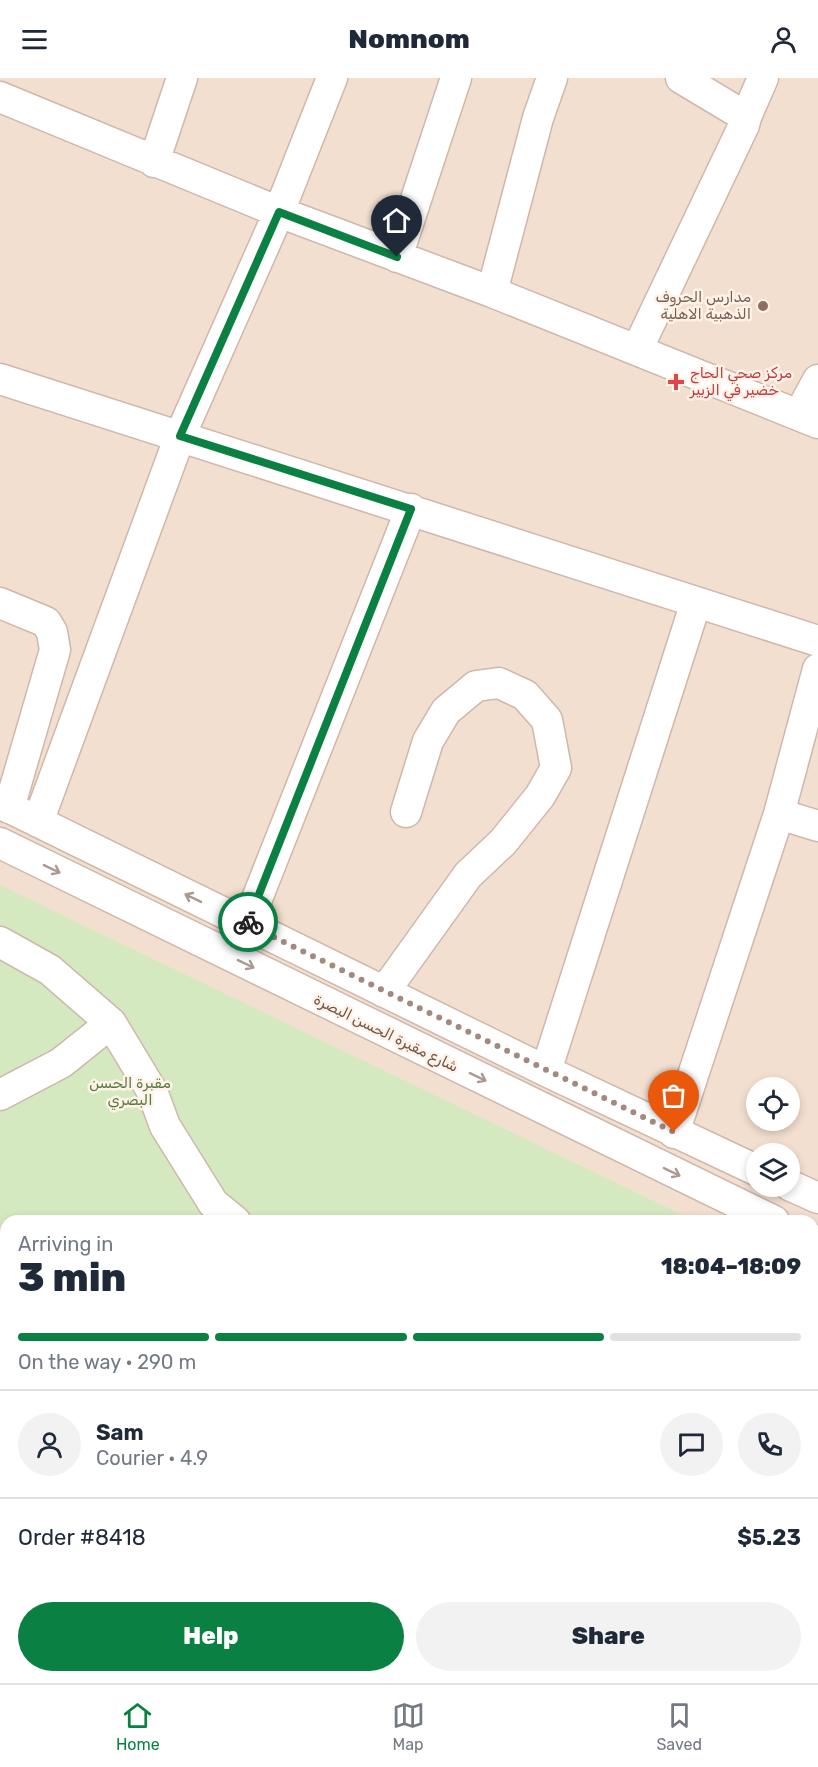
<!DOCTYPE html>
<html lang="en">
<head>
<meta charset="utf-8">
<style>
	body { margin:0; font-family:Rubik,Cairo,sans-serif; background:#f2f2f3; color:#1f2937; height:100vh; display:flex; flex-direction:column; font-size:22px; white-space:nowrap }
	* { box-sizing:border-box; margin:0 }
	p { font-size:20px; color:#747a83 }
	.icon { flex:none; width:33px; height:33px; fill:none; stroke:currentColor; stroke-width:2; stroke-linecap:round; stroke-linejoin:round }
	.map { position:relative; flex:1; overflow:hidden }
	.panel { position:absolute; left:0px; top:1137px; width:819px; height:468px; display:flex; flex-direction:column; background:#fff; border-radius:18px 18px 0 0; box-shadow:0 3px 9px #0003 }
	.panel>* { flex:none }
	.fabs { position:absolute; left:746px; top:999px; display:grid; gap:12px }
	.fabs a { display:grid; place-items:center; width:54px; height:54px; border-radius:50%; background:#fff; box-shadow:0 3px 9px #0003; font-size:30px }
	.pin { position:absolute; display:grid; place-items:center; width:51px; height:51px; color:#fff; margin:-62px -26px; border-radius:50% 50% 50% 0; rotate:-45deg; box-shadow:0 0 6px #0007 }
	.pin .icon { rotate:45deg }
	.courier { position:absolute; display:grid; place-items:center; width:60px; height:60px; margin:-30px; border:4px solid #0b8043; border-radius:50%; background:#fff; color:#222; box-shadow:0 2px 8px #0007 }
	.headline em { font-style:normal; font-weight:800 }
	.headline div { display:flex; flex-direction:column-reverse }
	.headline { display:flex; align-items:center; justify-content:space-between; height:102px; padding:0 18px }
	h1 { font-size:39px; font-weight:800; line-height:45px }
	.bar { display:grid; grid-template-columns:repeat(4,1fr); gap:9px 6px; align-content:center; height:72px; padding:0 18px }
	.bar i { height:8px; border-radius:4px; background:#e0e1e3 }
	.bar .current { background:#0b8043 }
	.bar p { grid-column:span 4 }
	.line { display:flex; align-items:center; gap:15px; padding:0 18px; border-top:2px solid #e0e1e3 }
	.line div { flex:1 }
	.round { display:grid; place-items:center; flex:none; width:63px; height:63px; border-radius:32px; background:#f2f2f3 }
	.cta { display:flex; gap:12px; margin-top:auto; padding:12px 18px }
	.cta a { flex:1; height:69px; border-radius:36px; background:#0b8043; color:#fff; font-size:24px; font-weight:800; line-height:69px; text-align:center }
	.cta a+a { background:#f2f2f3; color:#1f2937 }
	header { display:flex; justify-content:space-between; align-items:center; height:78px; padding:0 18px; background:#fff; font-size:27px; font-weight:800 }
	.tab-bar { display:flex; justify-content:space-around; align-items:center; height:84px; border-top:2px solid #e0e1e3; background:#fff; font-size:16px; color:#747a83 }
	.tab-bar a { display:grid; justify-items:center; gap:3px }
	.tab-bar .current { color:#0b8043 }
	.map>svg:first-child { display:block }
	.residential { fill:#f3dfcf; fill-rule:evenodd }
	.green { fill:#d5e9c0 }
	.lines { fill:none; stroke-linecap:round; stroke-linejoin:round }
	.minor-casing { stroke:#cfb7ab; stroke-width:33 }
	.minor { stroke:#fff; stroke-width:30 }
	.oneway { stroke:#aa9891 }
	.done { stroke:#a28a7e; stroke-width:6; stroke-dasharray:0 10.8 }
	.route { stroke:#0b8043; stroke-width:8 }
	.education-dot { fill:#8d6e63; stroke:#fff3e7; stroke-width:2 }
	.health-dot { fill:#e0444e; stroke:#fff3e7; stroke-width:2 }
	.labels { text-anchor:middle; stroke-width:5; stroke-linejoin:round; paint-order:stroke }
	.education-label { font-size:15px; fill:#785e54; stroke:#fff3e7; text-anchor:end }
	.health-label { font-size:15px; fill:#be3a42; stroke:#fff3e7; text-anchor:start }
	.street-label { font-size:15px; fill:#725348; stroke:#fff3e7 }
	.park-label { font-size:15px; fill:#567841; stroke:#fff3e7 }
</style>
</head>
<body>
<header><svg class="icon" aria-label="menu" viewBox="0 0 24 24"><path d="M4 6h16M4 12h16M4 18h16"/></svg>Nomnom<svg class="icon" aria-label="person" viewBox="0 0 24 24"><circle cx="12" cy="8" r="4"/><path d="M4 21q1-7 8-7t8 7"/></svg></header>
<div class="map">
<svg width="818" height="1605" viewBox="0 0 818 1605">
	<rect width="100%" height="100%" fill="#fcefe1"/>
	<!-- residential -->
	<path class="residential" d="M0,0H818V1605H0ZM756,1010H789V1042H756ZM756,1076H789V1108H756ZM6,1143H813V1599H6Z"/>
	<!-- green -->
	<path class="green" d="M0,807L695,1143H6V1599H813V1200L818,1202V1605H0Z"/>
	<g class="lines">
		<defs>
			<path id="minor" d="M0,19L279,134L492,214L818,345
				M746,39L763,0
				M154,84L182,0
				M397,179L456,0
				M492,214L538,40L552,0
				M637,272L744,47L746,39L681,0
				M0,301L818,563
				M799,337L818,302
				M0,525L46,544L52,554L55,572L9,730
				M0,725L546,993L756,1092
				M779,736L818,748
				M38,744L180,358L279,134L332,0
				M0,765L774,1143
				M247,846L411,431
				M0,864L50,892L111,945L152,1013L165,1048L213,1125L235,1143
				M384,914L468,797L503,764L540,718L556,690L547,642L525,617L499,605L476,608L446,633L428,663L406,734
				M546,993L696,524
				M0,1017L61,985L111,945
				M674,1055L779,736L818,591
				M789,1107L818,1120
				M813,1162L818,1165
				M0,1452L6,1449
				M242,1605L243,1599
				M553,1605L554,1599"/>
		</defs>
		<!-- minor casing -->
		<use href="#minor" class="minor-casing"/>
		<!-- minor -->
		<use href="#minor" class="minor"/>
	</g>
	<!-- one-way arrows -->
	<defs><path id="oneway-shaft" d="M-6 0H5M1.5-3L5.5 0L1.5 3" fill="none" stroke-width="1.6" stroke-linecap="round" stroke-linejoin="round" transform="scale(1.5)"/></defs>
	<g class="oneway">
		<use href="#oneway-shaft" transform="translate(52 791) rotate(26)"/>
		<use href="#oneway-shaft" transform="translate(193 820) rotate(-154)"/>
		<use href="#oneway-shaft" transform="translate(246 886) rotate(26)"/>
		<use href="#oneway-shaft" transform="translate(478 999) rotate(26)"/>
		<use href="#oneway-shaft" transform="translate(672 1094) rotate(26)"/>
	</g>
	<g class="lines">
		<!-- done -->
		<path class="done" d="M248,844L247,846L674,1054"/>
		<!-- route -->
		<path class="route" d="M248,844L411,431L180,358L279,134L397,179"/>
	</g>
	<!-- markers -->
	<circle class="education-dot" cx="763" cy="228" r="6"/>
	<path class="health-dot" d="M673 295h6v6h6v6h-6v6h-6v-6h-6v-6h6z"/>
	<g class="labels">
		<!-- education labels -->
		<g class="education-label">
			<text x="751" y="224">مدارس الحروف<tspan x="751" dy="17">الذهبية الاهلية</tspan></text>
		</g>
		<!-- health labels -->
		<g class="health-label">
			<text x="690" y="300">مركز صحي الحاج<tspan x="690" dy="17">خضير في الزبير</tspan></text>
		</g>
		<!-- street labels -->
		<g class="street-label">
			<text transform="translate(386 955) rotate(26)" y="5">شارع مقبرة الحسن البصرة</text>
		</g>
		<!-- park labels -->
		<g class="park-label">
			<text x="130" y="1010">مقبرة الحسن<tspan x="130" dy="17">البصري</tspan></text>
		</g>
	</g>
</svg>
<div class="fabs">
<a><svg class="icon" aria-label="locate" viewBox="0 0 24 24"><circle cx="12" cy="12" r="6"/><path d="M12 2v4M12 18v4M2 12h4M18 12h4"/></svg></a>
<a><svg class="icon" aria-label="layers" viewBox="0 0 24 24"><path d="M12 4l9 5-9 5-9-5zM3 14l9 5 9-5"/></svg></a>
</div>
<div class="pin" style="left:674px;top:1054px;background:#ea580c"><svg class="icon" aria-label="bag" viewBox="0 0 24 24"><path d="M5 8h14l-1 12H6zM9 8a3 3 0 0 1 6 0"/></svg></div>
<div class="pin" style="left:397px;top:179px;background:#1f2937"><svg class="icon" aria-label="home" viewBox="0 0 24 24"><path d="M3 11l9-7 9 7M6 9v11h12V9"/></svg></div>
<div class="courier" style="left:248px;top:844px"><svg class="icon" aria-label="bike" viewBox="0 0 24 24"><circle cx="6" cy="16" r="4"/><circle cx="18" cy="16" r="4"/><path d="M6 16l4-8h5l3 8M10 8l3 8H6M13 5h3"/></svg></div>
<section class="panel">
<div class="headline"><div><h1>3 min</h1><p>Arriving in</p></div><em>18:04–18:09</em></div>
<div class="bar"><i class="current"></i><i class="current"></i><i class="current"></i><i></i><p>On the way · 290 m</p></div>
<div class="line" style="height:108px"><a class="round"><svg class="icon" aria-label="person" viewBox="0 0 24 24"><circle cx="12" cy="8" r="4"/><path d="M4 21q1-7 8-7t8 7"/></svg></a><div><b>Sam</b><p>Courier · 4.9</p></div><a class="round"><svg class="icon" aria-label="chat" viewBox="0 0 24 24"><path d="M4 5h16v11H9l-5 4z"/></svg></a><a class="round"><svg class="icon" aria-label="phone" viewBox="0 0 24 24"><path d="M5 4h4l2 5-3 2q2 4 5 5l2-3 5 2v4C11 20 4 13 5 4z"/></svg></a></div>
<div class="line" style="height:78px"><div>Order #8418</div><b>$5.23</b></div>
<div class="cta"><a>Help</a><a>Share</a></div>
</section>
</div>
<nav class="tab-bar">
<a class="current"><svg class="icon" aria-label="home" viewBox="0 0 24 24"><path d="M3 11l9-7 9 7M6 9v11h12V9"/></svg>Home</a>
<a><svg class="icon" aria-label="map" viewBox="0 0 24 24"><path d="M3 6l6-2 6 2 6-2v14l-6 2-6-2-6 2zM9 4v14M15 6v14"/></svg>Map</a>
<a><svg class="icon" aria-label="saved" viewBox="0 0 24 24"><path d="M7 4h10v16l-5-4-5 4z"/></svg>Saved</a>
</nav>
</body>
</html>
